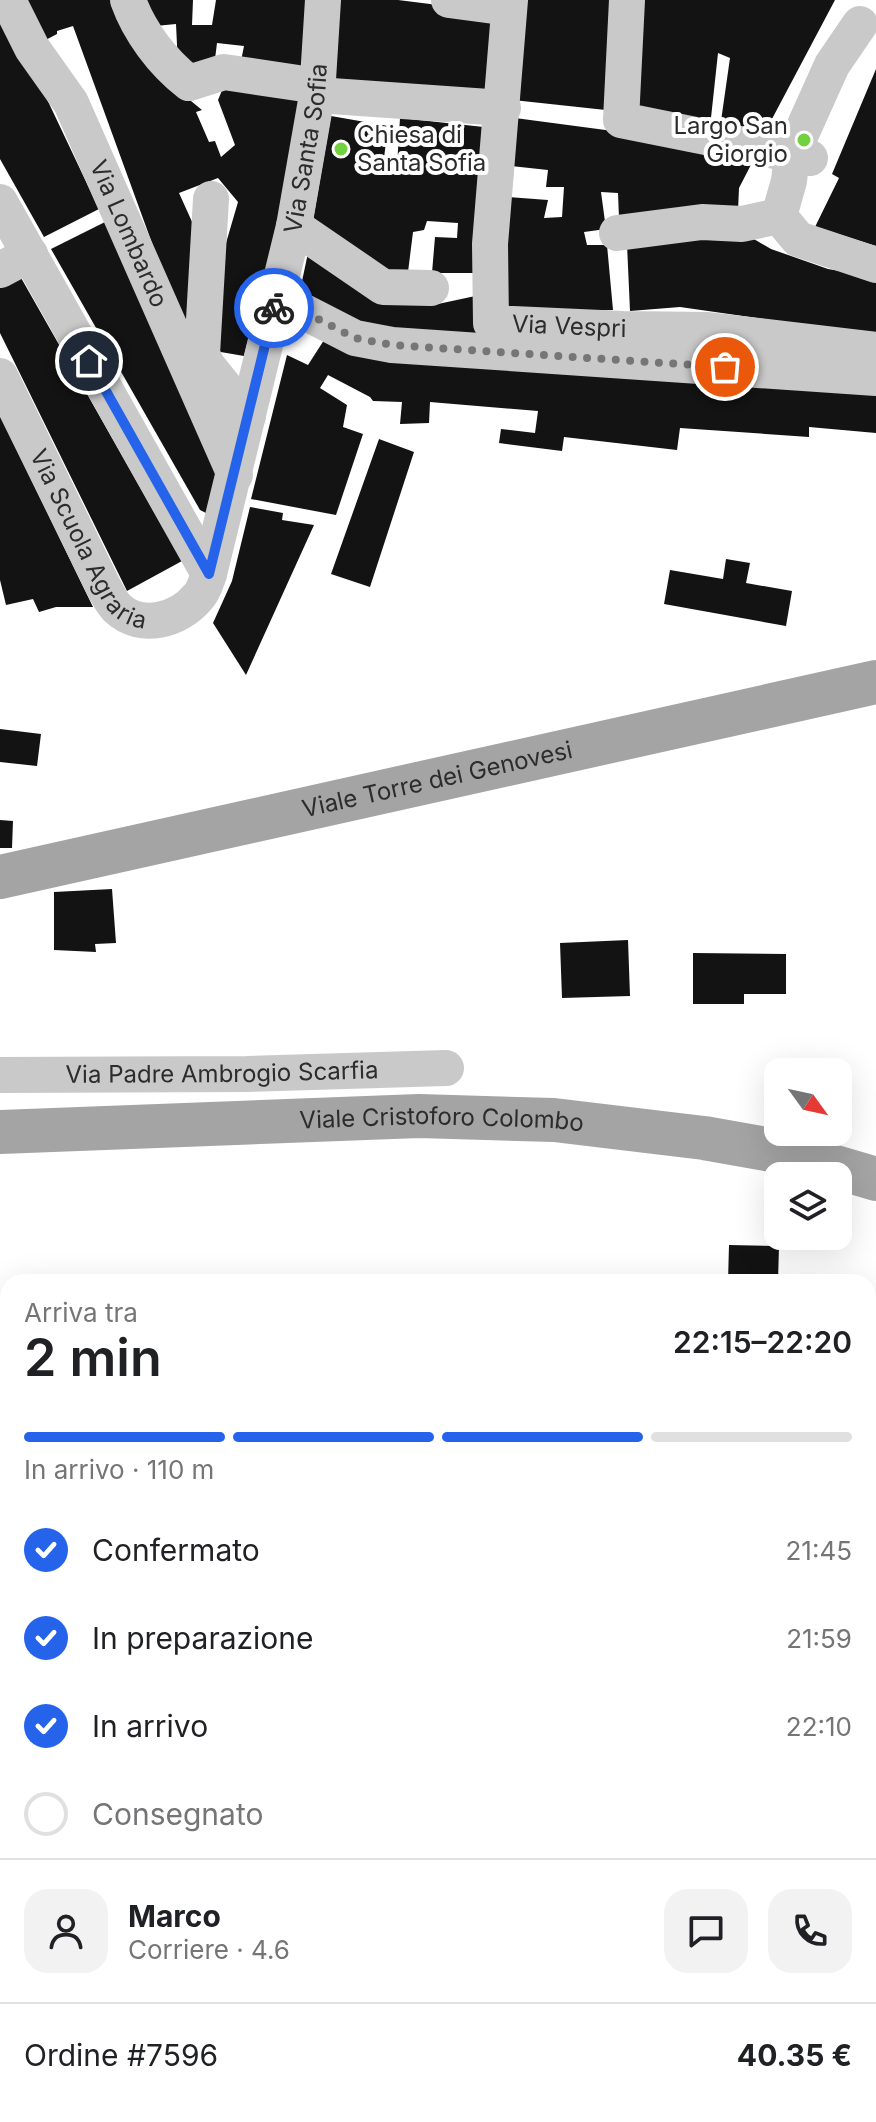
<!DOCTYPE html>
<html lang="it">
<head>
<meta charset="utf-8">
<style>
	body { margin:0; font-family:Inter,sans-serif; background:#f2f2f2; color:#202124; height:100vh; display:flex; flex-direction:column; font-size:30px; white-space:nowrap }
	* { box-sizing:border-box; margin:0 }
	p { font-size:26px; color:#757577 }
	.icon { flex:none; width:44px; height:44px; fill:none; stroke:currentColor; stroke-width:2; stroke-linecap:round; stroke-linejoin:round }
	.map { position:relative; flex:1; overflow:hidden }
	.details { position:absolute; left:0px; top:1274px; width:876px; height:848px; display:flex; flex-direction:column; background:#fff; border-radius:24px 24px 0 0; box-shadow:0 8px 32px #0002 }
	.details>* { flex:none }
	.needle { width:52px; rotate:123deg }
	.tools { position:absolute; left:764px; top:1058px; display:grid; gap:16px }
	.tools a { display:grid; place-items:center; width:88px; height:88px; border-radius:16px; background:#fff; box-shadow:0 8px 32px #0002; font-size:40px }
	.pin { position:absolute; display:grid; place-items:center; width:68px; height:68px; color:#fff; margin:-34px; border:4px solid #fff; border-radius:50%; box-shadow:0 2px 8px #0007 }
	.courier { position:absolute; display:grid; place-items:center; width:80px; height:80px; margin:-40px; border:6px solid #2563eb; border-radius:50%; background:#fff; color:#222; box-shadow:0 2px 10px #0007 }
	.overview em { font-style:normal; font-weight:600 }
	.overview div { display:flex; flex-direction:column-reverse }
	.overview { display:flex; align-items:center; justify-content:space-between; height:136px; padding:0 24px }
	h1 { font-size:52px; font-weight:600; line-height:60px }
	.bar { display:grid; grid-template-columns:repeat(4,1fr); gap:12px 8px; align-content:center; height:96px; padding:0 24px }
	.bar i { height:10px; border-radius:6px; background:#e0e0e0 }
	.bar .current { background:#2563eb }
	.bar p { grid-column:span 4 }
	.line { display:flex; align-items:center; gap:20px; padding:0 24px; border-top:2px solid #e0e0e0 }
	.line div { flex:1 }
	.round { display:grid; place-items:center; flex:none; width:84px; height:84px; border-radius:24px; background:#f2f2f2 }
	ol { padding:0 24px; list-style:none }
	li { display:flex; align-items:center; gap:24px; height:88px }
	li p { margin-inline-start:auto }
	li .icon { padding:8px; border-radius:50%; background:#2563eb; color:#fff; stroke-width:4 }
	li:last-child { color:#757577 }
	li i { width:44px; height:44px; border:4px solid #e0e0e0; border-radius:50% }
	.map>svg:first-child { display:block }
	.building { fill:#131313 }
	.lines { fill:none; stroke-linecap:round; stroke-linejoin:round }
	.minor { stroke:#c9c9c9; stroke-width:36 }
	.major { stroke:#a4a4a4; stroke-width:44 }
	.done { stroke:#767676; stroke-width:8; stroke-dasharray:0 14.4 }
	.route { stroke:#2563eb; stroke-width:10 }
	.poi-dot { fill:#71d13f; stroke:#fff; stroke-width:3 }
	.labels { text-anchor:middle; stroke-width:8; stroke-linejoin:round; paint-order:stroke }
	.poi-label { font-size:24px; fill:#2c2c2c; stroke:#fff; text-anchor:end }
	.street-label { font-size:24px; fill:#2c2c2c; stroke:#fff }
</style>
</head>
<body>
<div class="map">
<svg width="876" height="2122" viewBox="0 0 876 2122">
	<rect width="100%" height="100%" fill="#fff"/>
	<!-- building -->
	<path class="building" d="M0,0L99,209L44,237L0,159Z
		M19,0H122L169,83L202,110L196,112L209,142L215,141L221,157L235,145L218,100L228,76L307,92L301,130L244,356L209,350L212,291L238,202L218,178L179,193L198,235L188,342L73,26L57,31V34L38,44Z
		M134,0H193L192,25H212L216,0H315L307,78L239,71L244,46L217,43L214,67L178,66L176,24L145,27Z
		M335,0H398L494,12L486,96L328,79Z
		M523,0H620L615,111L513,100Z
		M635,0H835L764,134L720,128L730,58L718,53L710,127L629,111Z
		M876,69V246L815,227L839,178L832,174Z
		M331,116L388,126L383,166H397L400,118L493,128L478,273H432L435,237L457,238L458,223L427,221L424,230L413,232L407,280L312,226Z
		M515,118L613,131L755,157L739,188L738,211L619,218L618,193L601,192L606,229L584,232L587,245H607L613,310L500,313L507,197L548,200L544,218L562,217L564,187H546L548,170L511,166Z
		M105,222L219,474L206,513L200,510L51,249Z
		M747,235L771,249L828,269L876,277V335L680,307L630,311L627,244Z
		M309,248L438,304L480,295L478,335L388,329L360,324L300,291Z
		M16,269L182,561L127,591L0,333V278Z
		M326,337L876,392V433L809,427V437L680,428L677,450L564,437L562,451L499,443L501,429L535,433L538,411L430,402L429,423L400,424L402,402L373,401L370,397L328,375L320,388L347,405L343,427L363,434L336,515L251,499L287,355L308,365Z
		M0,415L93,607H56L39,612L33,599L6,605L0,580Z
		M379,439L414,452L370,587L331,574Z
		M250,507L283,513L282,520L314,525L246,675L213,623L232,581Z
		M726,559L750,563L746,583L792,591L786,626L664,604L670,570L723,579Z
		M0,729L41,734L37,766L0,762Z
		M0,820L13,821L12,848H0Z
		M112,889L116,943L95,944L96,952L54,950V892Z
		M628,940L630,996L562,998L560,943Z
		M693,953L786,954V994H744V1004H693Z
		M729,1245L779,1246L778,1282H728Z"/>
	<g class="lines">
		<!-- minor -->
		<g class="minor">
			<path id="s1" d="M8,0L32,48L71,103L235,475"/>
			<path d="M128,0C139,31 162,62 189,83L224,72L318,86"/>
			<path d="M449,0L509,8"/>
			<path id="s2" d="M510,0L490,244L491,323L623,329L708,330L876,350"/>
			<path d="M627,0L621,120L810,158"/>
			<path d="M860,24L832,65L792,154L789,181L779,216L798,239L876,265"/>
			<path d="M317,95L503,108"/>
			<path d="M211,199L202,354L207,365L248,416"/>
			<path d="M0,202L209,574"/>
			<path d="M294,226L383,287L431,288"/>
			<path d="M617,233L702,222L742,224L779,216"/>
			<path d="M0,270L30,254"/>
			<path d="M277,298L355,338L392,345L876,378"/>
			<path id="s3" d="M0,376L103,586C107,593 111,602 117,608C141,631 179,620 198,597C204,591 206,582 209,574L294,226L317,95L323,0"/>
			<path id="s4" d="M0,1075L247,1074L446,1068"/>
		</g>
		<!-- major -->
		<g class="major">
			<path id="s5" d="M0,877L876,682"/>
			<path id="s6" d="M0,1132L419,1116L554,1120L704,1138L788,1153L876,1179"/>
		</g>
	</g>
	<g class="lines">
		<!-- done -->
		<path class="done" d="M274,308L277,298L355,338L392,345L725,367"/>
		<!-- route -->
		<path class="route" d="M89,361L209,574L274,308"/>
	</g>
	<!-- markers -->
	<g class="poi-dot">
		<circle cx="804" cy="140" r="8"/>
		<circle cx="341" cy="149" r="8"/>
	</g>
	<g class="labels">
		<!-- poi labels -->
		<g class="poi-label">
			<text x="788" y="134">Largo San<tspan x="788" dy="28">Giorgio</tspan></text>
			<text x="357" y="143" text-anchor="start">Chiesa di<tspan x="357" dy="28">Santa Sofia</tspan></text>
		</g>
		<!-- street labels -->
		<g class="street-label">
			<text dy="8" stroke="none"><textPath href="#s3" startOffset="814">Via Santa Sofia</textPath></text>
			<text dy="8" stroke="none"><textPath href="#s1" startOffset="264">Via Lombardo</textPath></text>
			<text dy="8" stroke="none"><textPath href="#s2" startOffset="402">Via Vespri</textPath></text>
			<text dy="8" stroke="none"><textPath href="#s3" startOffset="188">Via Scuola Agraria</textPath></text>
			<text dy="8" stroke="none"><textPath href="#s5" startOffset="448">Viale Torre dei Genovesi</textPath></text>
			<text dy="8" stroke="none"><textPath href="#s4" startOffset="222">Via Padre Ambrogio Scarfia</textPath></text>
			<text dy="8" stroke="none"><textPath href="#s6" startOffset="442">Viale Cristoforo Colombo</textPath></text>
		</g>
	</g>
</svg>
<div class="tools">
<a><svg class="needle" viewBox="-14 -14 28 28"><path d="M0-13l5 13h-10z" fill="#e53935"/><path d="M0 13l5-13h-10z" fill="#757577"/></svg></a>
<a><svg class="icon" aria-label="layers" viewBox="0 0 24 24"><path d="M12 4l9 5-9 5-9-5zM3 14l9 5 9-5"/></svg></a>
</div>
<div class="pin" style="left:725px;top:367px;background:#ea580c"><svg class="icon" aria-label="bag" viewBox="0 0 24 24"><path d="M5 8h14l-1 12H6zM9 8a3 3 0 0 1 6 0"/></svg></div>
<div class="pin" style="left:89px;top:361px;background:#1f2937"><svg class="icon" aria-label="home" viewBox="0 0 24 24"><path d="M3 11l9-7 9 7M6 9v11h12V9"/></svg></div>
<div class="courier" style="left:274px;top:308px"><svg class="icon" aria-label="bike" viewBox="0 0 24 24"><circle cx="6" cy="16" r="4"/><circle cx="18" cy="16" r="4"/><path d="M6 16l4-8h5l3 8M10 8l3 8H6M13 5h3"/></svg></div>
<section class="details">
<div class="overview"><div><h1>2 min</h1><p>Arriva tra</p></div><em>22:15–22:20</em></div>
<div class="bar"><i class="current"></i><i class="current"></i><i class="current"></i><i></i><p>In arrivo · 110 m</p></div>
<ol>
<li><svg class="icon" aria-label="check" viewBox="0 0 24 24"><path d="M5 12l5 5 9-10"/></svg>Confermato<p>21:45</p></li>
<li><svg class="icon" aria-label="check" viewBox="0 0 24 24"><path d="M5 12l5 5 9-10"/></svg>In preparazione<p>21:59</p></li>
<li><svg class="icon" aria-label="check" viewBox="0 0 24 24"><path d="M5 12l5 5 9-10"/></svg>In arrivo<p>22:10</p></li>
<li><i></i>Consegnato</li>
</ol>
<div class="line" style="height:144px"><a class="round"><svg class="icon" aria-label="person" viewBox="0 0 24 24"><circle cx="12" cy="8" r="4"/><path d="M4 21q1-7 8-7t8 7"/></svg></a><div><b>Marco</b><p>Corriere · 4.6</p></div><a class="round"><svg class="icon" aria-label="chat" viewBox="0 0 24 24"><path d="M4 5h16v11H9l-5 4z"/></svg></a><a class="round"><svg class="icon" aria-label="phone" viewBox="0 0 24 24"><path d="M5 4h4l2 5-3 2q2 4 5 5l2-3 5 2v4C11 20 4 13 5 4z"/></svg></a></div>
<div class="line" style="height:104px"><div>Ordine #7596</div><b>40.35 €</b></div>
</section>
</div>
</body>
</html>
